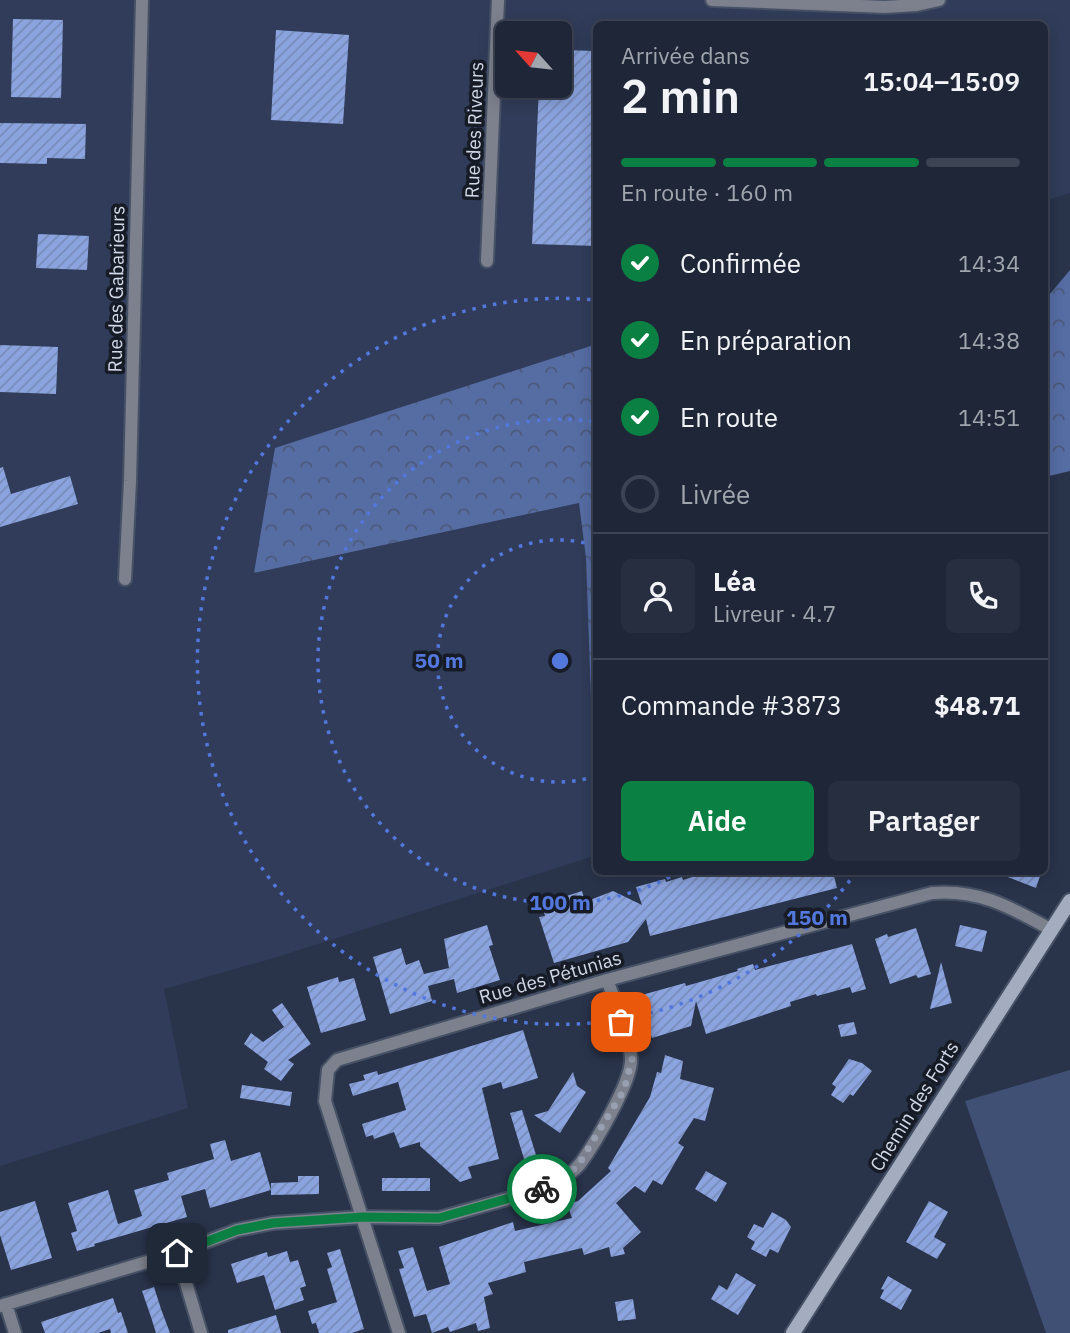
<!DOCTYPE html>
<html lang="fr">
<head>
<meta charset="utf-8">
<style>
	body { margin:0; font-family:"IBM Plex Sans",sans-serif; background:#272e40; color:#f1f3f6; height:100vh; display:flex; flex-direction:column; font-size:26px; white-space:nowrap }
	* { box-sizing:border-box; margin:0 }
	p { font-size:23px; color:#a1a5ae }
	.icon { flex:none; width:38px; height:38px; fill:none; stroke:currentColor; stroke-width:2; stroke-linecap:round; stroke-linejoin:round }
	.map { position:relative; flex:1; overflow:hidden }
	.drawer { position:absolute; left:593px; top:21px; width:455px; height:854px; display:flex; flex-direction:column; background:#1f2638; border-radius:10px; box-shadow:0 4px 18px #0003,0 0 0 2px #3c4353 }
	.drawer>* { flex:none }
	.needle { width:46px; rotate:297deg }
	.buttons { position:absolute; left:495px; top:21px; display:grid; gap:14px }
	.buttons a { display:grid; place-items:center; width:77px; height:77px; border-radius:10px; background:#1f2638; box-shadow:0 4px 18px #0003,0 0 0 2px #3c4353; font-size:35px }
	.pin { position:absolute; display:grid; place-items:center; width:60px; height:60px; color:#fff; margin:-30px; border-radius:14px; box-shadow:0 4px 10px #0006 }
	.courier { position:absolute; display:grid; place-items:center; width:70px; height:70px; margin:-35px; border:5px solid #0b8043; border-radius:50%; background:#fff; color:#222; box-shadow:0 2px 9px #0007 }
	.overview em { font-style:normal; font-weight:600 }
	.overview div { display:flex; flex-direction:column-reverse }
	.overview { display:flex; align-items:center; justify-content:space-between; height:119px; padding:0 28px }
	h1 { font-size:46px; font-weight:600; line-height:52px }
	.bar { display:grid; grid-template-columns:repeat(4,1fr); gap:10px 7px; align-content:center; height:84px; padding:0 28px }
	.bar i { height:9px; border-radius:5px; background:#3c4353 }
	.bar .active { background:#0b8043 }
	.bar p { grid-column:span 4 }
	.line { display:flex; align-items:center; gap:18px; padding:0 28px; border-top:2px solid #3c4353 }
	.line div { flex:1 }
	.round { display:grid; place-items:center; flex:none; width:74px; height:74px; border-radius:10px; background:#272e40 }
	ol { padding:0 28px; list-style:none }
	li { display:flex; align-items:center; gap:21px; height:77px }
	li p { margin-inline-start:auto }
	li .icon { padding:7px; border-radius:50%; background:#0b8043; color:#fff; stroke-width:4 }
	li:last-child { color:#a1a5ae }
	li i { width:38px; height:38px; border:4px solid #3c4353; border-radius:50% }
	.action { display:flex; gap:14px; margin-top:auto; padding:14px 28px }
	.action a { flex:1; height:80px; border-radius:10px; background:#0b8043; color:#fff; font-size:28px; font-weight:600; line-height:80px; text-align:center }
	.action a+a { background:#272e40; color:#f1f3f6 }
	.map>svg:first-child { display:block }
	.built { fill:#303c59; fill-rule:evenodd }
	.green { fill:#405075 }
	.forest { fill:url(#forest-crowns) }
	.building { fill:url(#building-hatch) }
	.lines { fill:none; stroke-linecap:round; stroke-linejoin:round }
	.street-casing { stroke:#475166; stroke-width:16 }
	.secondary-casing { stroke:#475166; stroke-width:18 }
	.street { stroke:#7c818d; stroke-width:12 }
	.secondary { stroke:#a4adc0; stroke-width:14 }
	.done { stroke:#979fb1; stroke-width:7; stroke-dasharray:0 12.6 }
	.route { stroke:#0b8043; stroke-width:9 }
	.ring { fill:none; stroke:#5378dd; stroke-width:3.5; stroke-dasharray:3.5 7 }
	.labels { text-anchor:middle; stroke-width:7; stroke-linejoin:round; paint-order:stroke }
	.street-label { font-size:19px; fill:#d2d9e8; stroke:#161b25 }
	.centre { fill:#5378dd; stroke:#161b25; stroke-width:3.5 }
	.ring-label { font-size:21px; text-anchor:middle; font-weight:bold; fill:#5378dd; stroke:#161b25; stroke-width:7; stroke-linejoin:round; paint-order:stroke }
</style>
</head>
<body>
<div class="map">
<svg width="1070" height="1333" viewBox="0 0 1070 1333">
	<defs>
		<pattern id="forest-crowns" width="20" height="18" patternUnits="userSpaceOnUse" patternTransform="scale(1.75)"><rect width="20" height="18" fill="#566da4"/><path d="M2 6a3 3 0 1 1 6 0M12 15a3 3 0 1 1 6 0" fill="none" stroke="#4c597a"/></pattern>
		<pattern id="building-hatch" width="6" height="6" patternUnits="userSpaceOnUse" patternTransform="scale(1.75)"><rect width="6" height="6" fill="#8ba4df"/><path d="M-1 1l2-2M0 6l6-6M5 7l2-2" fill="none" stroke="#788bb9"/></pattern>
	</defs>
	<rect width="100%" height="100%" fill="#29334a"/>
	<!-- built -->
	<path class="built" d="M0,0H1070V193L1045,201V24H597V345L254,573L579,503L597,604V855L274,958L164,989L188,1108L0,1166ZM508,33H560V86H508Z"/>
	<!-- green -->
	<path class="green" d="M1070,1070V1333H1046L965,1101Z"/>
	<!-- forest -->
	<path class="forest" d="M1070,270V471L1045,477V300Z
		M597,344V783H594L586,558L579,503L254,573L275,448Z"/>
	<!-- building -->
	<path class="building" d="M13,19L63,20L61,98L11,97Z
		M276,30L349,35L343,124L271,120Z
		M560,50L597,51V246L532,244L539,86H560Z
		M0,123L86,124L85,159L47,158V164L0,163Z
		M38,234L89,236L87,270L36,268Z
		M0,345L58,347L56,394L0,392Z
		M3,467L11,494L70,476L78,504L0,527V468Z
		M708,872H833L837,888L650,936L646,919L628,942L554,963L539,917L545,916L542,904L582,891L585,902L613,891L642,905L636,887L665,879L666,882L682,877L683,880Z
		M995,872H1028L1040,876L1036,888Z
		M487,925L493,945L489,946L500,980L457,993L454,979L428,986L432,1001L390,1014L373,957L401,948L406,965L419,960L424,974L449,968L444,939Z
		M960,925L987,931L982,952L955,946Z
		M916,928L931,974L918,978L916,975L890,984L875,939L887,934L888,937Z
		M852,944L866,989L852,993L850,987L817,996L816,994L790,1002L791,1006L706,1034L696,1001L691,1026L652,1038L638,996L685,983L686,986L738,971L737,969L753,964L755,970Z
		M941,962L952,1003L930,1009Z
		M338,977L339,982L354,978L366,1020L321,1033L307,987Z
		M282,1003L311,1044L288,1060L294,1064L281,1081L264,1069L268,1062L244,1044L251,1033L263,1042L284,1027L272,1010Z
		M854,1022L857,1034L841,1037L838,1025Z
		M523,1030L538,1078L503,1089L501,1082L482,1088L499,1159L468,1167L472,1178L460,1182L420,1146V1142L400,1148L394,1132L374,1139L373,1135L366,1137L362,1124L406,1110L398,1082L353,1096L349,1084L365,1080L363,1075L377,1071L378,1075Z
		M665,1055L683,1061L680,1079L714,1088L705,1121L694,1118L678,1143L684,1147L662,1185L653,1180L645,1193L635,1186L616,1203L641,1232L623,1248L625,1254L611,1257L609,1247L584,1255L582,1248L524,1262L526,1272L488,1283L493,1294L484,1297L490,1328L478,1331L476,1323L450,1332L448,1327L432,1333L426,1314L414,1317L399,1269L404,1268L398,1251L413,1247L427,1291L450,1284L439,1247L513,1222L515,1231L572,1218L567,1204L578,1201L611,1171L608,1168L650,1097L657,1072L661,1073Z
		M849,1059L862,1063L872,1071L853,1096L850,1094L843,1103L831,1095L836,1087L832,1084Z
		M573,1072L577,1086L586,1092L560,1133L534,1115L548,1111Z
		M242,1085L292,1092L290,1106L240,1098Z
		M522,1110L537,1158L525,1162L510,1113Z
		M225,1140L231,1161L260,1152L271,1190V1183L298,1182V1176H319V1194L271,1195V1190L210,1208L205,1189L181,1196L187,1217L94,1244L95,1246L77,1251L71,1233L77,1231L68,1203L108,1190L118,1224L142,1216L134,1190L169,1180L167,1173L214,1159L210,1144Z
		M706,1171L727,1183L716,1202L695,1189Z
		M382,1178H430V1191H382Z
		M35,1201L52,1258L11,1270L0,1235V1212Z
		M929,1201L948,1212L934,1237L946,1244L937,1259L906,1242Z
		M772,1212L786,1220L791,1227L778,1253L770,1249L766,1257L751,1249L755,1242L747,1237L754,1224L763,1228Z
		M340,1249L364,1329L352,1333H319L316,1323L312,1324L308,1311L337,1302L327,1269L332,1267L327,1253Z
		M287,1251L290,1262L298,1260L306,1286L300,1288L304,1300L275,1310L264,1275L237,1283L231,1264L267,1252L268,1257Z
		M736,1273L756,1285L738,1315L711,1299L719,1285L727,1290Z
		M888,1276L912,1290L901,1310L880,1298L884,1290L881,1289Z
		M154,1287L161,1309L170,1333H156L151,1317L142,1291Z
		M113,1298L118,1313L121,1312L128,1333H111L110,1329L98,1333H45L41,1322Z
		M633,1299L636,1319L618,1321L615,1302Z
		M276,1315L281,1333H228V1330Z"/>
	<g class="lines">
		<defs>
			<path id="street" d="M712,0L885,7L917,5L939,0
				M487,261L498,0
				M125,579L130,481L142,0
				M177,1253L201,1333
				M6,1304L15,1333
				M0,1306L177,1253L237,1230L273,1223L363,1217L439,1218L550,1187C561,1180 572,1174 580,1164C594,1145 633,1080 631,1058C629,1032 616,1004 607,980
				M399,1333L325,1101L328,1070L337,1060L607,980L932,893C979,889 1010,907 1050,929"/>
			<path id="secondary" d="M793,1333L1070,901"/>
		</defs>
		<!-- street casing -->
		<use href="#street" class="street-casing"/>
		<!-- secondary casing -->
		<use href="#secondary" class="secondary-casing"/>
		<!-- street -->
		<use href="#street" class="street"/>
		<!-- secondary -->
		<use href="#secondary" class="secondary"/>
	</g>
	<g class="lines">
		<!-- done -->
		<path class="done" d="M542,1189L565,1178L579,1164L624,1090L632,1059L621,1022"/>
		<!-- route -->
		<path class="route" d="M177,1253L237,1230L273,1223L363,1217L439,1218L542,1189"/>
	</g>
	<!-- distance rings -->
	<g class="ring">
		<path d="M596 776A121 121 0 1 1 596 546"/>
		<path d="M679 872A242 242 0 1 1 596 422"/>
		<path d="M856 872A363 363 0 1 1 595 300"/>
	</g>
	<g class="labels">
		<!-- street labels -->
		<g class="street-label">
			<text transform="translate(474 130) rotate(-88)" y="7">Rue des Riveurs</text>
			<text transform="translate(116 289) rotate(-89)" y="7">Rue des Gabarieurs</text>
			<text transform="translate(550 977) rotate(-16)" y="7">Rue des Pétunias</text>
			<text transform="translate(914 1106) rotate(-58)" y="7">Chemin des Forts</text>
		</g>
	</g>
	<circle cx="560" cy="661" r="10" class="centre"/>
	<g class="ring-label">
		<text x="439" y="668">50 m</text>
		<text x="560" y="910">100 m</text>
		<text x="817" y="925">150 m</text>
	</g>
</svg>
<div class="buttons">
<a><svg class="needle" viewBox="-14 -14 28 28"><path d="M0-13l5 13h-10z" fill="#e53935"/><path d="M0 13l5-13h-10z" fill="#a1a5ae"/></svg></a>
</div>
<div class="pin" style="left:621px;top:1022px;background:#ea580c"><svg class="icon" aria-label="bag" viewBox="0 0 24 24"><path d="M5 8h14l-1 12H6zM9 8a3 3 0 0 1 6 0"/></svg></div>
<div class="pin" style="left:177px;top:1253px;background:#1f2937"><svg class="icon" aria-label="home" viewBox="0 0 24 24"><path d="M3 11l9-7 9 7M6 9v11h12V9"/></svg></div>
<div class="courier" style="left:542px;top:1189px"><svg class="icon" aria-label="bike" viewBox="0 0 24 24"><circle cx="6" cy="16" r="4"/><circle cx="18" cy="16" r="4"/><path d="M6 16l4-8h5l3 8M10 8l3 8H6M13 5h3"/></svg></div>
<section class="drawer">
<div class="overview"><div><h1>2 min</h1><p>Arrivée dans</p></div><em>15:04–15:09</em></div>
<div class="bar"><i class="active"></i><i class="active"></i><i class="active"></i><i></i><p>En route · 160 m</p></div>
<ol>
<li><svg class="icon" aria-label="check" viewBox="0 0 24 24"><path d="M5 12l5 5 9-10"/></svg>Confirmée<p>14:34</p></li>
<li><svg class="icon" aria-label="check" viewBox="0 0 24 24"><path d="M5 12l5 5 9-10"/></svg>En préparation<p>14:38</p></li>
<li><svg class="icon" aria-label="check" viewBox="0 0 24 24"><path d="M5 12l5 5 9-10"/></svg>En route<p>14:51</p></li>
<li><i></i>Livrée</li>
</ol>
<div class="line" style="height:126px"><a class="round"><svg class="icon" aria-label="person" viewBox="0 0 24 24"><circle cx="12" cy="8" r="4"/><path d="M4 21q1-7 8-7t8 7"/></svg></a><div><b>Léa</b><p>Livreur · 4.7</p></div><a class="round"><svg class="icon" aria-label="phone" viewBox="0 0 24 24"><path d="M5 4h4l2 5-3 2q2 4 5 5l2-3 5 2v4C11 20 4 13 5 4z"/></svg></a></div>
<div class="line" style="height:91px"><div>Commande #3873</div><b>$48.71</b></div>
<div class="action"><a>Aide</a><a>Partager</a></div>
</section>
</div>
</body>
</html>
